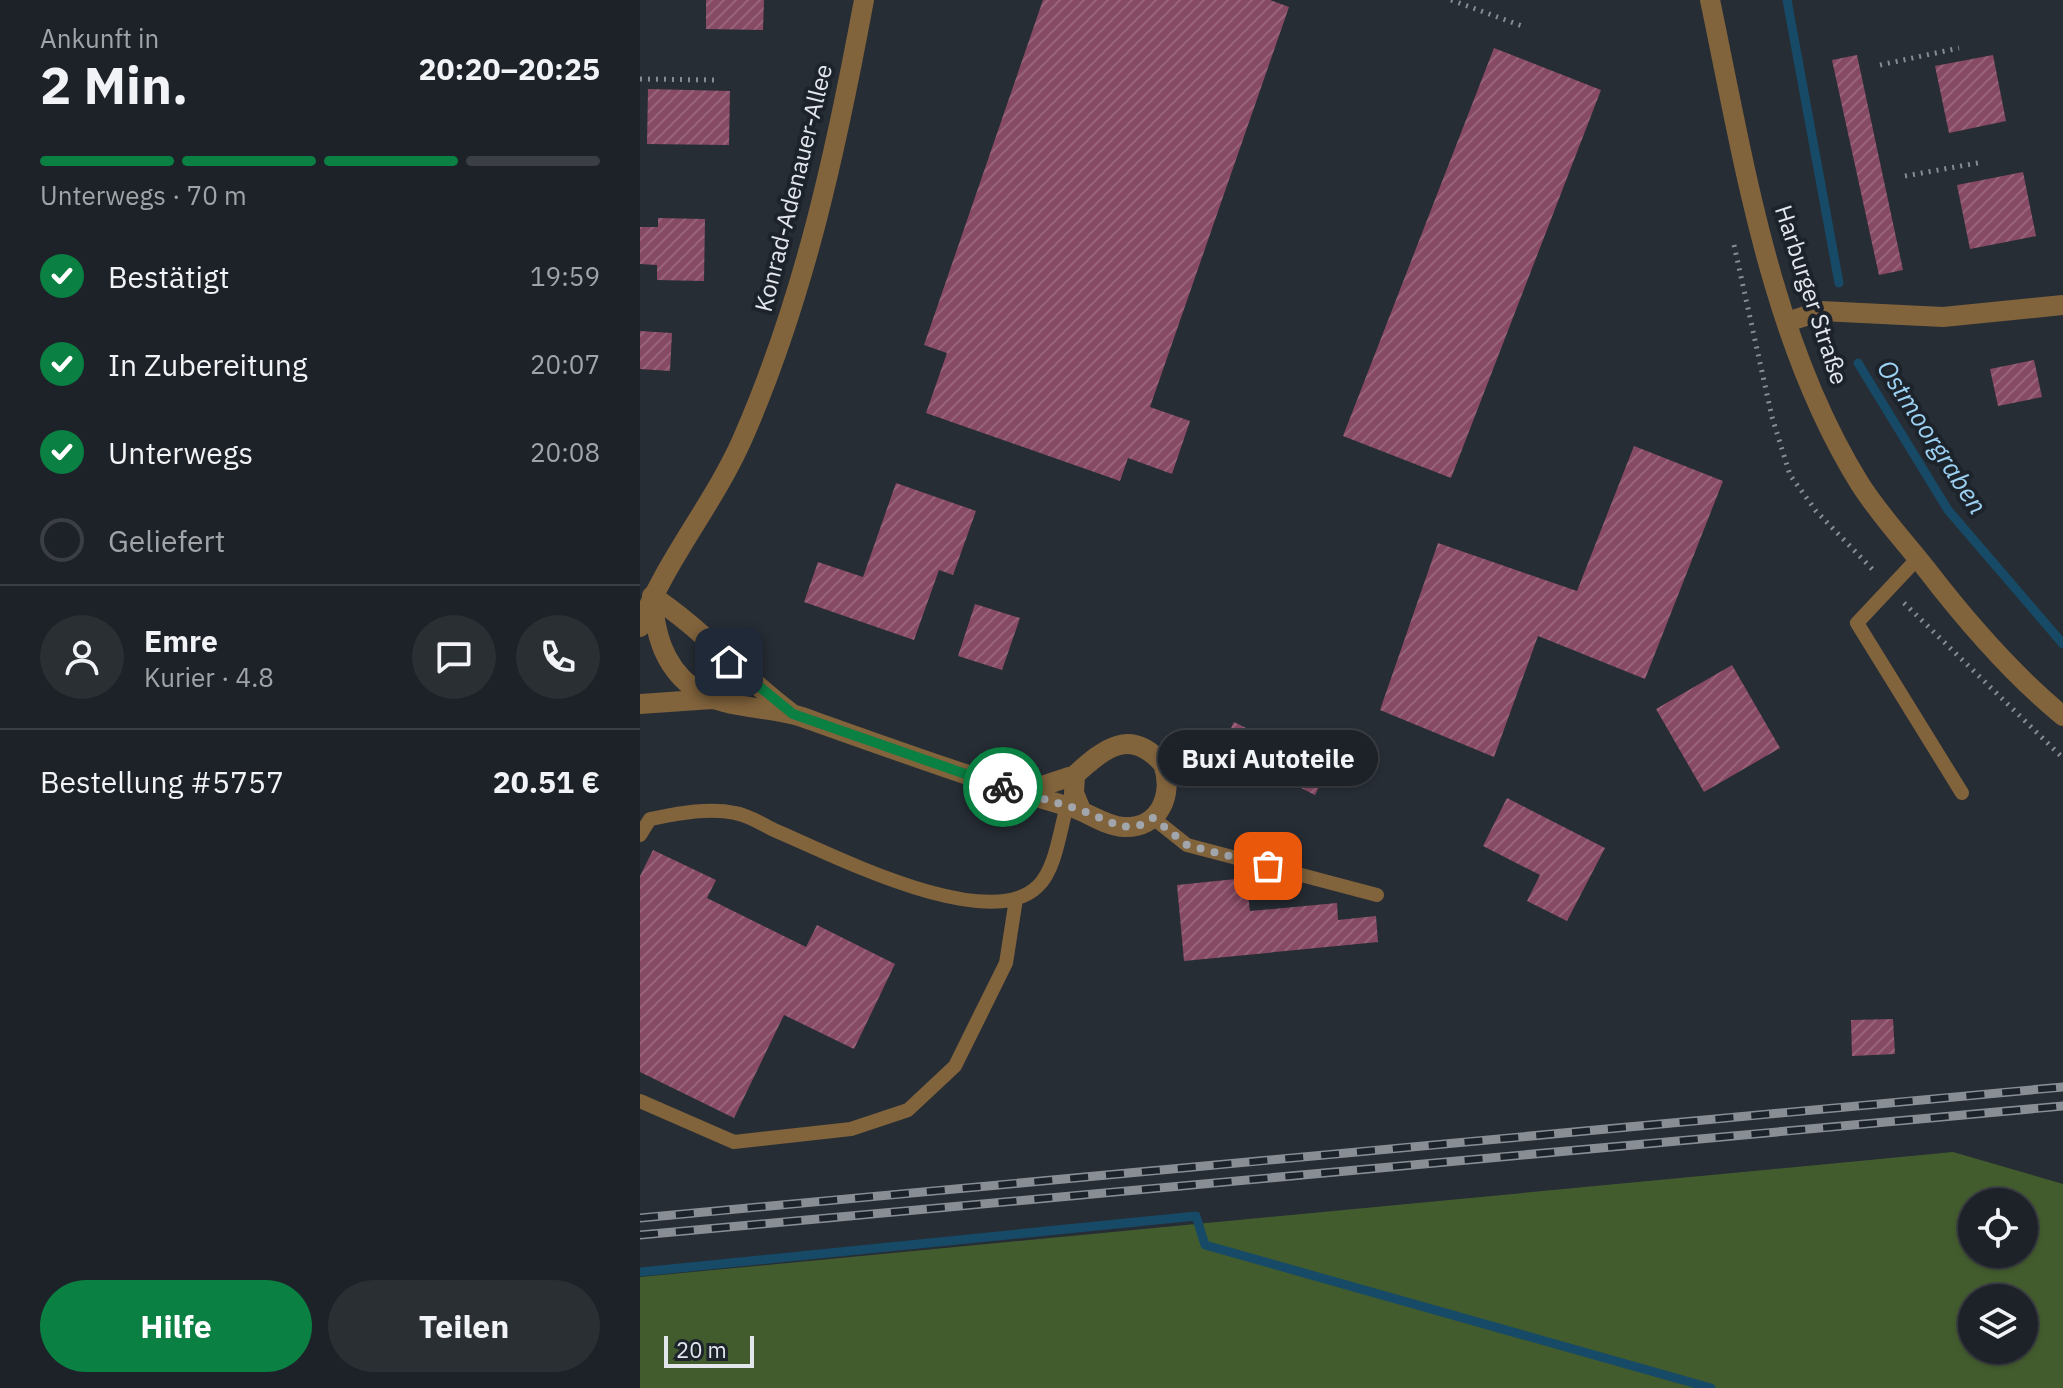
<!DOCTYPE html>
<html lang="de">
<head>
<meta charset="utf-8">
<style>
	body { margin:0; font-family:"IBM Plex Sans",sans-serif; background:#2a2f34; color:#f1f3f6; height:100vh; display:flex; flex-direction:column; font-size:30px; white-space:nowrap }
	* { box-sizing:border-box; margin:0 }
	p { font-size:26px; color:#a0a4a8 }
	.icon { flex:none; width:44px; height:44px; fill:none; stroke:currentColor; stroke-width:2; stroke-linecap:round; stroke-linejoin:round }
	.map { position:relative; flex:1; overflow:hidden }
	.sheet { display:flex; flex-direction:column; background:#1d2228; width:640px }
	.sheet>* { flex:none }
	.tools { position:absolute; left:1318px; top:1188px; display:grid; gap:16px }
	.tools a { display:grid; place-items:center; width:80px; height:80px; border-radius:50%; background:#1d2228; box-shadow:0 2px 6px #0004,0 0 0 2px #3b3f45; font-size:40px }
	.scale { position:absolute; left:24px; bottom:20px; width:90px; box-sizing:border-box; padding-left:8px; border:4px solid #e3e7ed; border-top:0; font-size:22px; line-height:28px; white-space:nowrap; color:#e3e7ed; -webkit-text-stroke:6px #1d232b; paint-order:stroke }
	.pin { position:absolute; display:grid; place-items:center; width:68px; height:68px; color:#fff; margin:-34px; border-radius:16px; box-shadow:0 4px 12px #0006 }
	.courier { position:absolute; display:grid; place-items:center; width:80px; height:80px; margin:-40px; border:6px solid #0b8043; border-radius:50%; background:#fff; color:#222; box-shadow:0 2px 10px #0007 }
	.bubble { position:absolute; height:56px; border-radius:28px; background:#1d2228; box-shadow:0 2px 6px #0004,0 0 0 2px #3b3f45; font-size:26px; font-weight:800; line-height:56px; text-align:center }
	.head em { font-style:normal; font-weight:800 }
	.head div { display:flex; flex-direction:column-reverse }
	.head { display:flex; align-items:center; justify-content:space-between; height:136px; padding:0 40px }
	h1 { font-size:52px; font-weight:800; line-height:60px }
	.bar { display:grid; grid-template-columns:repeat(4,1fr); gap:12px 8px; align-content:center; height:96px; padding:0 40px }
	.bar i { height:10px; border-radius:6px; background:#3b3f45 }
	.bar .selected { background:#0b8043 }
	.bar p { grid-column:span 4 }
	.line { display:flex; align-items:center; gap:20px; padding:0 40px; border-top:2px solid #3b3f45 }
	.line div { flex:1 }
	.round { display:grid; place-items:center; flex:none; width:84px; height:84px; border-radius:42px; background:#2a2f34 }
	ol { padding:0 40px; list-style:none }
	li { display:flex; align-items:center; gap:24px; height:88px }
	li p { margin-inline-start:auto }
	li .icon { padding:8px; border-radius:50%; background:#0b8043; color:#fff; stroke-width:4 }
	li:last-child { color:#a0a4a8 }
	li i { width:44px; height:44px; border:4px solid #3b3f45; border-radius:50% }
	.primary-button { display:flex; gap:16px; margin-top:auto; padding:16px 40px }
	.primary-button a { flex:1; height:92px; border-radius:48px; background:#0b8043; color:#fff; font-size:32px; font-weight:800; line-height:92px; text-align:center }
	.primary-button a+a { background:#2a2f34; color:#f1f3f6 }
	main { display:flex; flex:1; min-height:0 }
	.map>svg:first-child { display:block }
	.green { fill:#435c2e; fill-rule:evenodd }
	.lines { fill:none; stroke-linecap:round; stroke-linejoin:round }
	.stream { stroke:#164a66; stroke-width:9 }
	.building { fill:url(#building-hatch) }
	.path { stroke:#878c93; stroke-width:5; stroke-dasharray:2 6; stroke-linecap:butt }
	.service { stroke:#81633c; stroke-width:14 }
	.minor { stroke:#81633c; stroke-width:20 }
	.tertiary { stroke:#81633c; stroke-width:20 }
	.rail-casing { stroke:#898e95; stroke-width:9 }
	.rail { stroke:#1d232b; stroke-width:6; stroke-dasharray:18; stroke-linecap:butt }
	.done { stroke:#a1a6ad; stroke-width:8; stroke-dasharray:0 14.4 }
	.route { stroke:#0b8043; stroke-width:10 }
	.labels { text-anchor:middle; stroke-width:8; stroke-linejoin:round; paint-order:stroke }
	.street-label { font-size:24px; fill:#e3e7ed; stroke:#1d232b }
	.water-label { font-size:26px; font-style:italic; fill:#9cd1f2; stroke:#1d232b }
</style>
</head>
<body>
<main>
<section class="sheet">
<div class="head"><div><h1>2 Min.</h1><p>Ankunft in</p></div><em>20:20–20:25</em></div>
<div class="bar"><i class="selected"></i><i class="selected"></i><i class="selected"></i><i></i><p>Unterwegs · 70 m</p></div>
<ol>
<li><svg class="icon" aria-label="check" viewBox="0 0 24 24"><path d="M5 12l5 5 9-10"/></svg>Bestätigt<p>19:59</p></li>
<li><svg class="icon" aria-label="check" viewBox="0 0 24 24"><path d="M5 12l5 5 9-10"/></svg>In Zubereitung<p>20:07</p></li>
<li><svg class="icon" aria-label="check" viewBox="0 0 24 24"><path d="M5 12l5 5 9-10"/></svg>Unterwegs<p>20:08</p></li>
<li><i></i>Geliefert</li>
</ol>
<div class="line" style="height:144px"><a class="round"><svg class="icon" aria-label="person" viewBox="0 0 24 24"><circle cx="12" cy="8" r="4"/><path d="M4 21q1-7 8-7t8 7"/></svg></a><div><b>Emre</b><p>Kurier · 4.8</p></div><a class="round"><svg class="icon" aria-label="chat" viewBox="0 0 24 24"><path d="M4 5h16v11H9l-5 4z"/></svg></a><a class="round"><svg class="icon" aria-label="phone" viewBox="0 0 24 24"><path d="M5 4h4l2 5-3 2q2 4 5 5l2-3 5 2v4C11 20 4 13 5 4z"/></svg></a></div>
<div class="line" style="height:104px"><div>Bestellung #5757</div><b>20.51 €</b></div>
<div class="primary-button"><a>Hilfe</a><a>Teilen</a></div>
</section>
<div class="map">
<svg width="1423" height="1388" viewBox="0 0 1423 1388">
	<defs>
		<pattern id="building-hatch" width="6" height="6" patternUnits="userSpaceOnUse" patternTransform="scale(2)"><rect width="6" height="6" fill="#874a64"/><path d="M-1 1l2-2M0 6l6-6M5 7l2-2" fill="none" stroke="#98647a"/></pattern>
	</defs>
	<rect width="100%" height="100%" fill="#272d35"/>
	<!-- green -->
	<path class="green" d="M1313,1152L1423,1184V1388H0V1277ZM1332,1202H1384V1254H1332ZM1332,1298H1384V1350H1332Z"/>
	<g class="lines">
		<!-- stream -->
		<path class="stream" d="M1147,0L1199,283
			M1218,363L1308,510L1423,644
			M0,1272L556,1216L565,1245L1071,1388"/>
	</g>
	<!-- building -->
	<path class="building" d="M66,0H124L123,30L66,29Z
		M403,0H630L649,7L510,407L550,421L532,474L488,458L480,481L286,413L307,353L284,345Z
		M854,48L961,90L811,478L703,436Z
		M1217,55L1263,270L1239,275L1192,60Z
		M1353,55L1366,121L1309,133L1295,66Z
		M8,89L90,91L89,145L7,144Z
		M1383,172L1396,236L1330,249L1317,185Z
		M18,218L65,219L64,281L17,280V265L0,264V227H18Z
		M0,331L32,333L30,371L0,369Z
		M1394,360L1402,397L1358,406L1350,369Z
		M994,446L1083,481L1005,679L898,636L854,757L740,710L798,543L937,591Z
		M256,483L336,511L313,575L299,570L274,640L164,602L178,562L223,577Z
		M335,604L380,618L362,670L318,656Z
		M1092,665L1140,748L1064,792L1016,709Z
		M594,722L688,769L675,795L581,748Z
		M867,798L965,848L927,921L887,901L900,875L843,846Z
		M13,850L76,880L67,898L166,947L177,925L255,964L214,1049L144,1015L94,1118L0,1072V876Z
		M606,878L610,911L697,903L698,920L736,916L738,942L544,961L537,885Z
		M1253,1019L1255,1054L1212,1056L1211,1020Z"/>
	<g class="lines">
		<!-- path -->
		<path class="path" d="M811,0L882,26
			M1240,65L1319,48
			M0,79L76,80
			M1265,176L1343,162
			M1094,245L1132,417L1150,475L1176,511L1235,572
			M1264,603L1423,758"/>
		<!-- service -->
		<path class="service" d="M1278,558L1217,623L1322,793
			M513,818L547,845L737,895
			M0,835L10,819C36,814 68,807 95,813C108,815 122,824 134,830C189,853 348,936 398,886C416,869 420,829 427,806
			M0,1101L94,1142L211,1129L268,1110L315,1066L366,963L376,899"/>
		<!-- minor -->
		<path class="minor" d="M1147,322L1181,311L1303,317L1423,305
			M12,596C15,631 22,664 52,687C84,711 126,705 162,717C252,749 341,781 433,808C449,813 466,826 483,827C520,829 534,794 523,764C490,727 465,748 435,775L434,793L441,810
			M12,596C63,629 101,676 150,712
			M0,704L72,699
			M381,793L435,775"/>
		<!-- tertiary -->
		<path class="tertiary" d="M1070,0C1104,162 1131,341 1220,484C1239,514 1265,542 1287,570C1327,622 1372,674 1423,716
			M0,627C25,561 73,505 102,440C164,299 196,151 224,0"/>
		<defs>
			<path id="rail" d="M0,1218L1423,1087
				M0,1235L1423,1106"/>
		</defs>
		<!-- rail casing -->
		<use href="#rail" class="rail-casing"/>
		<!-- rail -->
		<use href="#rail" class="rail"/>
	</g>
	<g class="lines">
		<!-- done -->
		<path class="done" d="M363,787L441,810L482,827L500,825L513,818L547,845L628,866"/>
		<!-- route -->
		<path class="route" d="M89,662L153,714L363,787"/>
	</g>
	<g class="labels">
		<!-- street labels -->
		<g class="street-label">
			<text transform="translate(154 188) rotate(-76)" y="8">Konrad-Adenauer-Allee</text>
			<text transform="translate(1171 295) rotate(72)" y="8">Harburger Straße</text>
		</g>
		<!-- water labels -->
		<g class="water-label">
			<text transform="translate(1292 437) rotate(57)" y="9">Ostmoorgraben</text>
		</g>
	</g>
</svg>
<div class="tools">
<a><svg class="icon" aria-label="locate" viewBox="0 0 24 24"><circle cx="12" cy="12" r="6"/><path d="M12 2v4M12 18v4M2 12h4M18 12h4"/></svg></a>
<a><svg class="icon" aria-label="layers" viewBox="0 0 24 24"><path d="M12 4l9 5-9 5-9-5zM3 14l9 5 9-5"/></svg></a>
</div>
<div class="scale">20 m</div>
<div class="pin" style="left:628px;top:866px;background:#ea580c"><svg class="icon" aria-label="bag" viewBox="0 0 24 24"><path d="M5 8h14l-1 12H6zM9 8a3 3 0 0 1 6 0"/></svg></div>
<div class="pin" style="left:89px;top:662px;background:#1f2937"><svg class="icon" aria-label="home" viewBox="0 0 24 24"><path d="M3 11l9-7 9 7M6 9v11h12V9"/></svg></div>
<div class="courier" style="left:363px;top:787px"><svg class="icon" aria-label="bike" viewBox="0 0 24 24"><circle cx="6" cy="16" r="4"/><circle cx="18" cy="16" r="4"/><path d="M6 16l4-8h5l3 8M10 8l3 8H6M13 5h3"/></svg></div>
<div class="bubble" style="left:518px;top:730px;width:220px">Buxi Autoteile</div>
</div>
</main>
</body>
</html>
